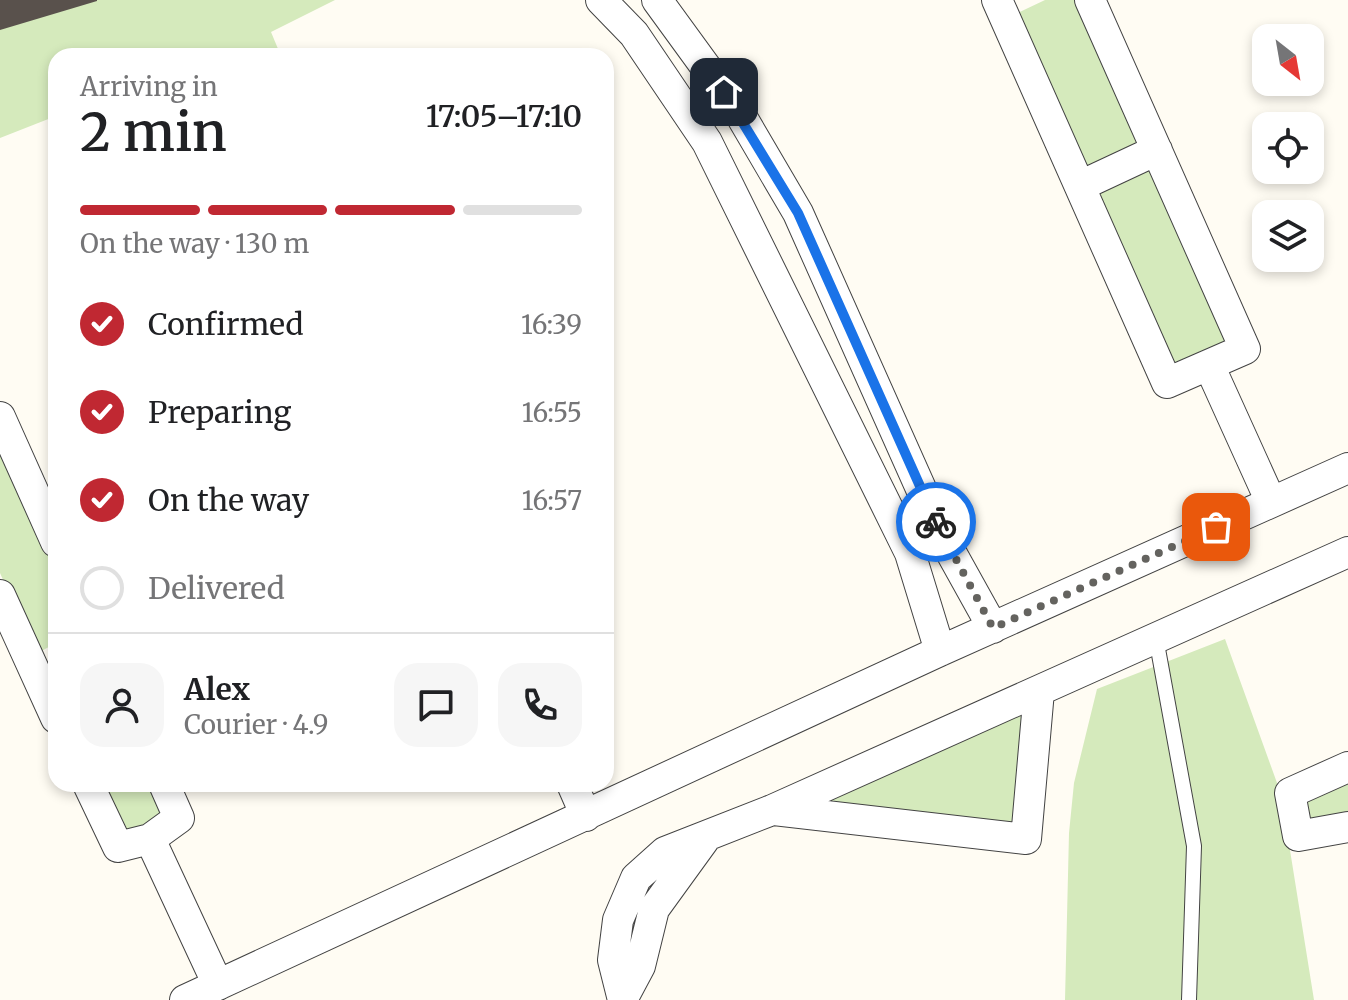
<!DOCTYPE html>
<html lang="en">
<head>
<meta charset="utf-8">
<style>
	body { margin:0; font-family:Merriweather,serif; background:#f6f6f6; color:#202124; height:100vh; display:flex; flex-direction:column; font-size:30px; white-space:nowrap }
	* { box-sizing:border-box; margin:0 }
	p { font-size:26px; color:#757577 }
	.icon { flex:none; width:44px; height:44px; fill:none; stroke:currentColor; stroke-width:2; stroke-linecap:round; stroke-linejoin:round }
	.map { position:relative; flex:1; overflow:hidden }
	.panel { position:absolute; left:48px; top:48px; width:566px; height:744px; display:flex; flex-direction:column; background:#fff; border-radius:24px; box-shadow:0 4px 12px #0003 }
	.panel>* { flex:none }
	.needle { width:52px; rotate:149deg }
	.fabs { position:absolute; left:1252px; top:24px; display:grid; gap:16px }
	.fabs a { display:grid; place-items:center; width:72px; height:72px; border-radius:16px; background:#fff; box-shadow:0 4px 12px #0003; font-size:40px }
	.pin { position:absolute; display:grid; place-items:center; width:68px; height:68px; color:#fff; margin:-34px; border-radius:16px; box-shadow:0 4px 12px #0006 }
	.courier { position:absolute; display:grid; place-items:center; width:80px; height:80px; margin:-40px; border:6px solid #1a73e8; border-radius:50%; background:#fff; color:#222; box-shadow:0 2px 10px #0007 }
	.overview em { font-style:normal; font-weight:600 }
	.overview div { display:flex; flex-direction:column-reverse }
	.overview { display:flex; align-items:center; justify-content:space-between; height:136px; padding:0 32px }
	h1 { font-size:52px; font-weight:600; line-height:60px }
	.bar { display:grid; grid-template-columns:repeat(4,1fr); gap:12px 8px; align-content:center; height:96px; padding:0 32px }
	.bar i { height:10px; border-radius:6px; background:#e0e0e0 }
	.bar .current { background:#c02832 }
	.bar p { grid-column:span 4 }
	.line { display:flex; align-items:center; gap:20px; padding:0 32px; border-top:2px solid #e0e0e0 }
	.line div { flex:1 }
	.round { display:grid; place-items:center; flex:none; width:84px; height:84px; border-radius:24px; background:#f6f6f6 }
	ol { padding:0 32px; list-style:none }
	li { display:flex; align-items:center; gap:24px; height:88px }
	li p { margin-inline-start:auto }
	li .icon { padding:8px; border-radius:50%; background:#c02832; color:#fff; stroke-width:4 }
	li:last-child { color:#757577 }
	li i { width:44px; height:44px; border:4px solid #e0e0e0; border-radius:50% }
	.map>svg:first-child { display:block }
	.green { fill:#d5eabc }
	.building { fill:#59514c }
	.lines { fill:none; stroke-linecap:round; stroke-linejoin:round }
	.service-casing { stroke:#434343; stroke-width:16 }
	.minor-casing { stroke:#434343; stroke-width:32 }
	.service { stroke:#fff; stroke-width:14 }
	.minor { stroke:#fff; stroke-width:30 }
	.done { stroke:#64635f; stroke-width:8; stroke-dasharray:0 14.4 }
	.route { stroke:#1a73e8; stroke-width:10 }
</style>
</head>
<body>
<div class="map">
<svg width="1348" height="1000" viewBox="0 0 1348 1000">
	<rect width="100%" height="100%" fill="#fffcf3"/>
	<!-- green -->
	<path class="green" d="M0,0H335L271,32L281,56H56V116L0,138Z
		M1045,0H1084L1148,146L1084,176L1011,16Z
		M1153,157L1235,345L1170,375L1087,189Z
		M0,433L56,562V643L36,654L0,573Z
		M1225,639L1281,794L1314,1000H1065L1069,833L1074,783L1097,689Z
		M1028,704L1020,826L804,806Z
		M1348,772V822L1303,830L1295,795Z
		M97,784H156L168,813L122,835Z"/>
	<!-- building -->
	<path class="building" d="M0,0H97V1L0,30Z"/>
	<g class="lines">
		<defs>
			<path id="service" d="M1156,638L1194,846L1189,1000"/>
			<path id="minor" d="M601,0L634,34L707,142L910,553L940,651
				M657,0L740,114L798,213L943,538L993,628
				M997,0L1167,383L1245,349L1090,0
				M1080,186L1157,150
				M1209,365L1271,502
				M0,417L56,542
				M0,595L56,718
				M1348,767L1290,793L1298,836L1348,827
				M88,784L118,847L150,839L179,818L164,784
				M572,784L586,816
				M774,810L1026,839L1039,691
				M150,839L218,985
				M624,996L640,966L654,909L704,840
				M185,1000L940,651L1348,468
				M623,1000L613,960L618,920L636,878L665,852L772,810L1348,552"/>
		</defs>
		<!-- service casing -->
		<use href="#service" class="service-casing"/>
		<!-- minor casing -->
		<use href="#minor" class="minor-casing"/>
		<!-- service -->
		<use href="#service" class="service"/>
		<!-- minor -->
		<use href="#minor" class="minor"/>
	</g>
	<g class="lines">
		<!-- done -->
		<path class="done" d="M936,522L993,628L1216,527"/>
		<!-- route -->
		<path class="route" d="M724,92L798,213L936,522"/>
	</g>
</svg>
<div class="fabs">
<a><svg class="needle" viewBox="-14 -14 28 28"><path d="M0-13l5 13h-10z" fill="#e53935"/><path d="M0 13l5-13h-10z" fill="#757577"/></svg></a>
<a><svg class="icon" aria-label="locate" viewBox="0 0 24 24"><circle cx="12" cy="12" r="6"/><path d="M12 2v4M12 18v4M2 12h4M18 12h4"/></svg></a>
<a><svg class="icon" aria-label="layers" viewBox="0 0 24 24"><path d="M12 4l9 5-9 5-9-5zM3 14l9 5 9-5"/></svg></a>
</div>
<div class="pin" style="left:1216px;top:527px;background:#ea580c"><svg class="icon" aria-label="bag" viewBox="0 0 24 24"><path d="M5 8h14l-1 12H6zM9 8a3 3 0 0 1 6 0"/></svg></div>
<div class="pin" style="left:724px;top:92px;background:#1f2937"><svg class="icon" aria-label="home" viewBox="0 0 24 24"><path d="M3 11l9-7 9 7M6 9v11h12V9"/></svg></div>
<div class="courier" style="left:936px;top:522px"><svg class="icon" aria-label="bike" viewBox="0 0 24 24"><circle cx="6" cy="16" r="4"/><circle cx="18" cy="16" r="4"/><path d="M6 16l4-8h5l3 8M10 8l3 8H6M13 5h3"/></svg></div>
<section class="panel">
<div class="overview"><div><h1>2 min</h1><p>Arriving in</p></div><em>17:05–17:10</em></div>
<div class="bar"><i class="current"></i><i class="current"></i><i class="current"></i><i></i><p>On the way · 130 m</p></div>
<ol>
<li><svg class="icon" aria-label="check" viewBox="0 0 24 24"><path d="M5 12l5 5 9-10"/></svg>Confirmed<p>16:39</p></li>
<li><svg class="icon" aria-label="check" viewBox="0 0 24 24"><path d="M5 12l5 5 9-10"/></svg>Preparing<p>16:55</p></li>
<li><svg class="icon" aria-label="check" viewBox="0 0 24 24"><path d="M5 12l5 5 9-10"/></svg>On the way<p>16:57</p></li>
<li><i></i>Delivered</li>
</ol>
<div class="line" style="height:144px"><a class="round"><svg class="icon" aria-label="person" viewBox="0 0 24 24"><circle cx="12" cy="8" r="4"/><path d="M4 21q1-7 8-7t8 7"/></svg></a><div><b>Alex</b><p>Courier · 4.9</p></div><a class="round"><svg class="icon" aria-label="chat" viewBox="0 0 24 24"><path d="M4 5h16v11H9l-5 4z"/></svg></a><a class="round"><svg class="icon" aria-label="phone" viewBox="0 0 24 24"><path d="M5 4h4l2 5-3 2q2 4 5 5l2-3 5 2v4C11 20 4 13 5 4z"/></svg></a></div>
</section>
</div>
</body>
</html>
